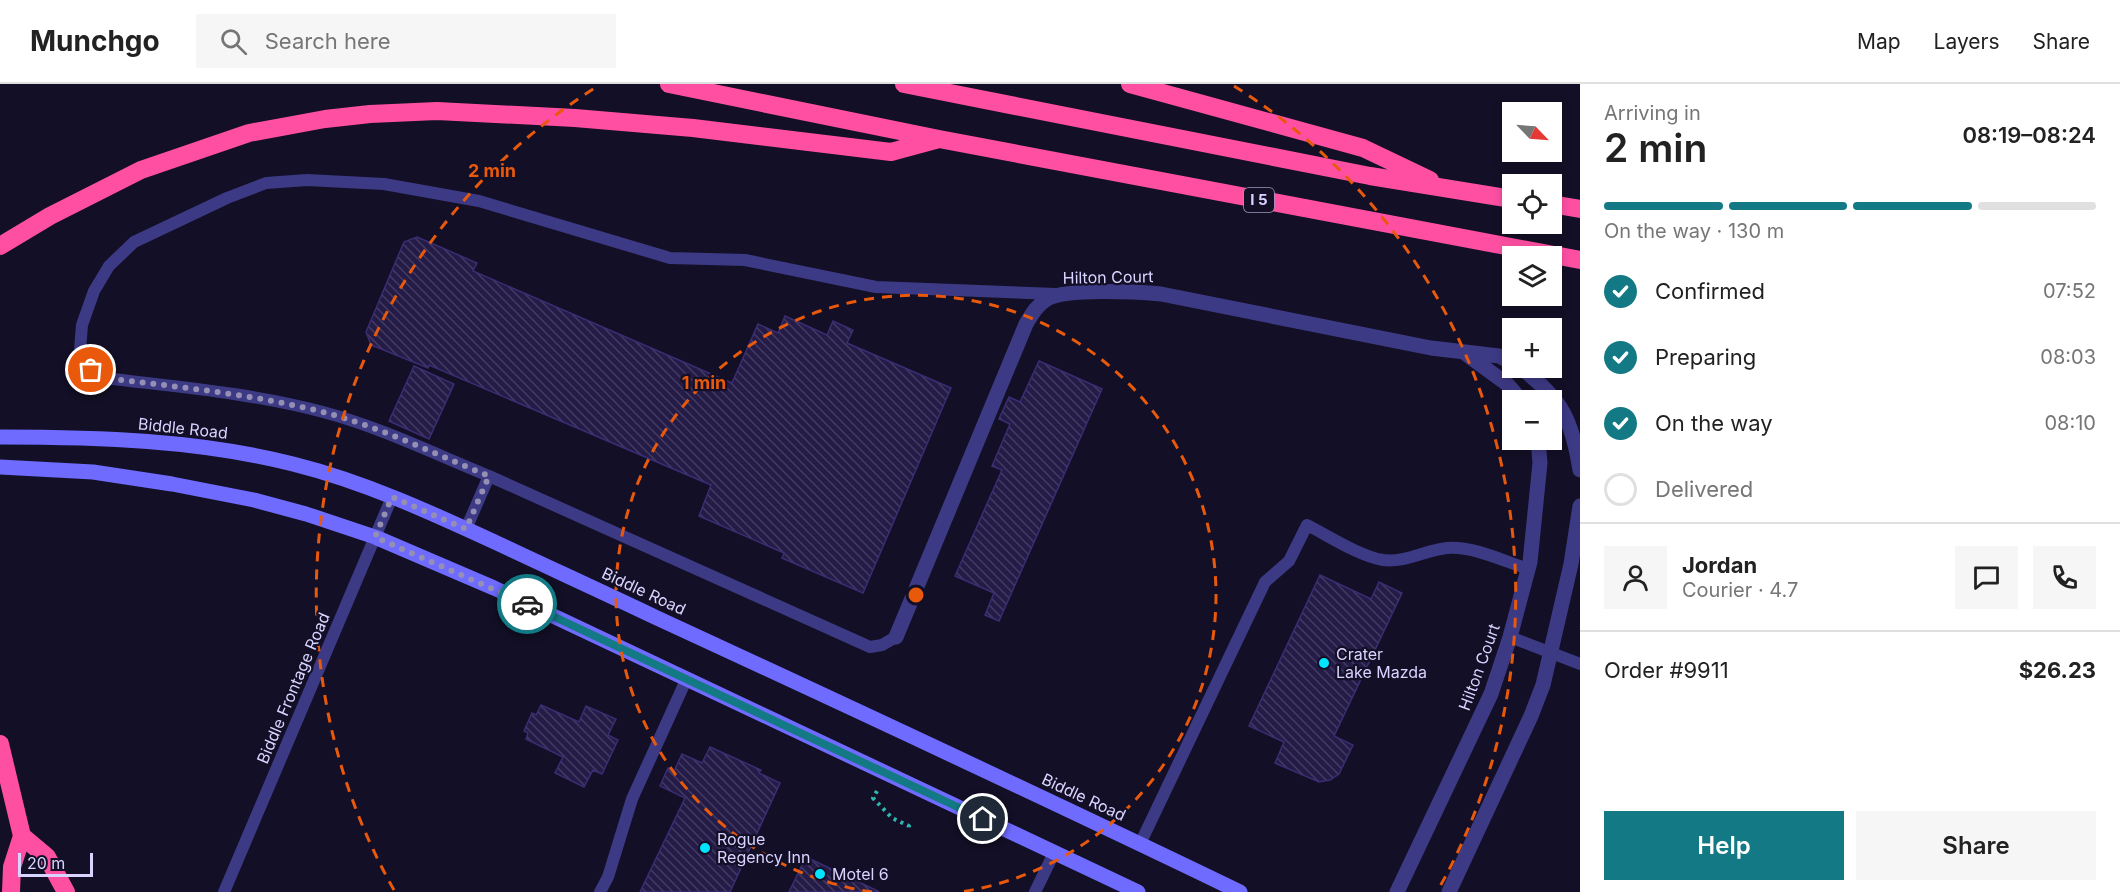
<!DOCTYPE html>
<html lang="en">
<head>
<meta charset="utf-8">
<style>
	body { margin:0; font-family:Inter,sans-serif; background:#f6f6f6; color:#222; height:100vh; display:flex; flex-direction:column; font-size:22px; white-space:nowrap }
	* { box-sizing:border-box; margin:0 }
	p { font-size:20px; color:#767676 }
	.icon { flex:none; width:33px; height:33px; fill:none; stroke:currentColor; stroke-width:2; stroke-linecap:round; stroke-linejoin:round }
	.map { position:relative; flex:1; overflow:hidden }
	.drawer { display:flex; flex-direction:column; background:#fff; width:540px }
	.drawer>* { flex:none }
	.needle { width:39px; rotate:115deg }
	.fabs { position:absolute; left:1502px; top:18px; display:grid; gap:12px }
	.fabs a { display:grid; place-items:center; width:60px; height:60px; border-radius:0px; background:#fff; box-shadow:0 3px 9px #0003; font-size:30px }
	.scale { position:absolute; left:18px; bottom:15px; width:75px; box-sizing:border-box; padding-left:6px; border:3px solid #d9d4ff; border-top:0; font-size:16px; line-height:21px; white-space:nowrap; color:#d9d4ff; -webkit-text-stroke:4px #130f26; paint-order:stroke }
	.pin { position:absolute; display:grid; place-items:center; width:51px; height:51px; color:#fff; margin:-26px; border:3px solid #fff; border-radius:50%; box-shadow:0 2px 6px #0007 }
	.courier { position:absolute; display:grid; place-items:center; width:60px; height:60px; margin:-30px; border:4px solid #137a85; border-radius:50%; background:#fff; color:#222; box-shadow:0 2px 8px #0007 }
	.head em { font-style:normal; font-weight:600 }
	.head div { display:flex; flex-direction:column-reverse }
	.head { display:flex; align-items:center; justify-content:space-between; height:102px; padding:0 24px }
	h1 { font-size:39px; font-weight:600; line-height:45px }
	.bar { display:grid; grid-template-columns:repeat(4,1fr); gap:9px 6px; align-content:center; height:72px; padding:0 24px }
	.bar i { height:8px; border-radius:4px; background:#e0e0e0 }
	.bar .active { background:#137a85 }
	.bar p { grid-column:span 4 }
	.line { display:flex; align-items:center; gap:15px; padding:0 24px; border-top:2px solid #e0e0e0 }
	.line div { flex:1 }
	.round { display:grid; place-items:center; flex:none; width:63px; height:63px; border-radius:0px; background:#f6f6f6 }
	ol { padding:0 24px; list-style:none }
	li { display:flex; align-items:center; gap:18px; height:66px }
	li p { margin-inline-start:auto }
	li .icon { padding:6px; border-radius:50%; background:#137a85; color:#fff; stroke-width:4 }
	li:last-child { color:#767676 }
	li i { width:33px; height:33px; border:3px solid #e0e0e0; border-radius:50% }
	.cta { display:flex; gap:12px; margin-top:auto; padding:12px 24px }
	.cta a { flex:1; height:69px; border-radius:0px; background:#137a85; color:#fff; font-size:24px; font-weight:600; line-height:69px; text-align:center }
	.cta a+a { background:#f6f6f6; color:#222 }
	header { display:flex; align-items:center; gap:36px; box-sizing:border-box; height:84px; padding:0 30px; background:#fff; border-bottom:2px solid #e0e0e0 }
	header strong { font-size:28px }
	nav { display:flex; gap:33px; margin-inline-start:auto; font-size:21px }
	.search { width:420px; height:54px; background:#f6f6f6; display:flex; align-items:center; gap:15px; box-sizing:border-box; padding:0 21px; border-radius:0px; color:#767676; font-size:22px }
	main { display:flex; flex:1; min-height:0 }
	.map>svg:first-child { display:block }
	.building { fill:url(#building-back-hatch); stroke:#3b2d73; stroke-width:1.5 }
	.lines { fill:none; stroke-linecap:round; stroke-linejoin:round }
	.path { stroke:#2fb8b0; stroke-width:4; stroke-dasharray:3 4.5; stroke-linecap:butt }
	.lane { stroke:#3d3a85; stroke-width:12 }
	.street { stroke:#3d3a85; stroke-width:15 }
	.secondary { stroke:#6f6bff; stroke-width:15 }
	.highway { stroke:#ff4fa3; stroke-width:18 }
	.done { stroke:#948fb3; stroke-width:6; stroke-dasharray:0 10.8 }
	.route { stroke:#137a85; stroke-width:8 }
	.ring { fill:none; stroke:#e8590c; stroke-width:3; stroke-dasharray:10 8 }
	.poi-dot { fill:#00e5ff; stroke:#130f26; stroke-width:2 }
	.labels { text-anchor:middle; stroke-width:4.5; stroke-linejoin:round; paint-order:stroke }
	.shield { fill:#130f26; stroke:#9e99be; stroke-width:1.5 }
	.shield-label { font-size:15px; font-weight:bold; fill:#d9d4ff }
	.street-label { font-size:16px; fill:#d9d4ff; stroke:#130f26 }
	.poi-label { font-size:16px; fill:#d9d4ff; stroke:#130f26; text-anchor:start }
	.centre { fill:#e8590c; stroke:#130f26; stroke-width:3 }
	.ring-label { font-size:18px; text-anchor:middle; font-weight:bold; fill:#e8590c; stroke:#130f26; stroke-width:4.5; stroke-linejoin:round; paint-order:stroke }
</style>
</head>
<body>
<header>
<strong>Munchgo</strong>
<div class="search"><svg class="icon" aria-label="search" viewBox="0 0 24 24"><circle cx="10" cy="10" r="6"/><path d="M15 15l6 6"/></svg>Search here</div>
<nav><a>Map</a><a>Layers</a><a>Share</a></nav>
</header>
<main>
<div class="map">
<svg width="1580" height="808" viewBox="0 0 1580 808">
	<defs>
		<pattern id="building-back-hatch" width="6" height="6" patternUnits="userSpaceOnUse" patternTransform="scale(1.5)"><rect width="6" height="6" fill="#241b47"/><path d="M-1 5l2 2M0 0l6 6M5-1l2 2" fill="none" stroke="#433b63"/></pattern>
	</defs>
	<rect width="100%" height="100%" fill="#130f26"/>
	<!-- building -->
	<path class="building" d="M417,153L477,179L473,187L732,299L758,240L778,249L785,232L827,251L833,237L853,246L847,259L951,304L863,509L782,474L784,469L699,432L711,401L429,281L428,284L371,261L366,248L404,158Z
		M1039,277L1102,305L999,537L985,531L994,509L955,492L1002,386L992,382L1010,340L999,335L1009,313L1020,318Z
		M414,282L454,300L429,355L389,337Z
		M1320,491L1371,515L1379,498L1402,509L1334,652L1353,661L1339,690L1330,696L1319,698L1275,679L1284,658L1249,642Z
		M541,621L579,638L586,622L616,635L608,651L618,656L602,690L593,686L584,703L555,689L563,673L526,655L528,649L524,647L532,629L536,631Z
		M710,663L761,686L759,689L780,699L730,808H640L685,714L660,702L668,684L674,687L682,670L702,679Z
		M806,773L878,807L879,808H789Z"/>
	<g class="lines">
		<!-- path -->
		<path class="path" d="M877,707L873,714L892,734L909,742L908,744"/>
		<!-- lane -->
		<path class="lane" d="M489,392C435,370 380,343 323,328C252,309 178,303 105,294L91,286L80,266L82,241L94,207L109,182L134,158L227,114L266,99L307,96L384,100L479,117L670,174L745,176L876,203L1056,210
			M466,445L489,392L870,563L882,561L896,553
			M1510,553L1580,580
			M1140,760L1265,498L1289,477L1307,441C1329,452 1359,472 1383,476C1405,479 1426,466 1447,464C1474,462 1503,477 1528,485
			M224,808L392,413
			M600,808L608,793L632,715L687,594
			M1035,808L1054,769"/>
		<!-- street -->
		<path class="street" d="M1466,270L1507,300L1521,316
			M1521,284C1562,315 1572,336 1580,386
			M896,553L1026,240C1032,230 1036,222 1047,215C1067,204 1136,208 1161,210L1431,264L1499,272L1512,279
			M1397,808L1491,610L1510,553L1530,478L1540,379L1538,356
			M1449,808L1531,632L1543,601L1571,480L1580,422"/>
		<!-- secondary -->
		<path class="secondary" d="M0,353C98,353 198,356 293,380C365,398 432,429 499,460C552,485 605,509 657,534C852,624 1047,715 1240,808
			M0,383L93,388L172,400L254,416L306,430L375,453L494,504L1138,808"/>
		<!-- highway -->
		<path class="highway" d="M669,0L939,55L1580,176
			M904,0L1370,92L1512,115
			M1130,0L1363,64L1430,96
			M1551,120L1580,125
			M0,162L50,132L141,86L249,49L325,35L370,30L437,27L575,34L693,44L891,68L939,55
			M0,660L22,752L12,783L11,808
			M22,752L47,773L66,808"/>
	</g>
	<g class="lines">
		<!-- done -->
		<path class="done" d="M91,286L105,294C178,303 251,310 323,328C380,343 435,370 489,392L466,445L392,413L375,453L527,520"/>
		<!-- route -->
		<path class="route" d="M527,520L983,735"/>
	</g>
	<!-- distance rings -->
	<g class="ring">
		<path d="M872 808A300 300 0 1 1 960 808"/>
		<path d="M394 806A600 600 0 0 1 598 2M1234 2A600 600 0 0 1 1438 806"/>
	</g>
	<!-- markers -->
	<g class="poi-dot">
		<circle cx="1324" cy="579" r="6"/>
		<circle cx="705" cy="764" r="6"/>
		<circle cx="820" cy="790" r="6"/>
	</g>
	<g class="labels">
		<!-- shield labels -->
		<rect class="shield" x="1244" y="104" width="30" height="24" rx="4.5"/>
		<g class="shield-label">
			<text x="1259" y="121">I 5</text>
		</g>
		<!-- street labels -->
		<g class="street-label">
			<text transform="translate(1108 193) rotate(-1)" y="6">Hilton Court</text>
			<text transform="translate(183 344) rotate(6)" y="6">Biddle Road</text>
			<text transform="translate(644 507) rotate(25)" y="6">Biddle Road</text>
			<text transform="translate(1479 583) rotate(-70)" y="6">Hilton Court</text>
			<text transform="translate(293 604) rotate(-67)" y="6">Biddle Frontage Road</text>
			<text transform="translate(1084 713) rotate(25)" y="6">Biddle Road</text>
		</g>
		<!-- poi labels -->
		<g class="poi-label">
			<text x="1336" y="576">Crater<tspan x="1336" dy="18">Lake Mazda</tspan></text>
			<text x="717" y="761">Rogue<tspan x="717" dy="18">Regency Inn</tspan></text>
			<text x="832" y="796">Motel 6</text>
		</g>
	</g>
	<circle cx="916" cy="511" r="9" class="centre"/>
	<g class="ring-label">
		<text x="492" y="93">2 min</text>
		<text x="704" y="305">1 min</text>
	</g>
</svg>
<div class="fabs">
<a><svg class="needle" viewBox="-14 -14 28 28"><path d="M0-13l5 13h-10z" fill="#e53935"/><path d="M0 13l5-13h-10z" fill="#767676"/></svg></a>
<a><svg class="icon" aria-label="locate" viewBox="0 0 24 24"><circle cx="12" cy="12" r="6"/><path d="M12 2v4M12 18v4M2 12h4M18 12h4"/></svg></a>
<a><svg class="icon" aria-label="layers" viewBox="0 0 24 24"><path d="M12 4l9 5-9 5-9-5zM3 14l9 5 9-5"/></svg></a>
<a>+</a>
<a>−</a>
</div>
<div class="scale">20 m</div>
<div class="pin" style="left:91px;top:286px;background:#ea580c"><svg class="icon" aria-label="bag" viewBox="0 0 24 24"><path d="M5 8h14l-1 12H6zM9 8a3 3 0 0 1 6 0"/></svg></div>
<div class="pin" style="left:983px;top:735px;background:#1f2937"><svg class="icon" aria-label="home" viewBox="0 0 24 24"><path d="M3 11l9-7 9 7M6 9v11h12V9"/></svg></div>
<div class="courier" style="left:527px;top:520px"><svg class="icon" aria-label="car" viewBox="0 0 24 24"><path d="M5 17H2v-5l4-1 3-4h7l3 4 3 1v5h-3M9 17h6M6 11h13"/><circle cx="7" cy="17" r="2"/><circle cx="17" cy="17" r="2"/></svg></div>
</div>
<section class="drawer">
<div class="head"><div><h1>2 min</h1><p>Arriving in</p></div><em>08:19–08:24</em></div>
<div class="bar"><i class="active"></i><i class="active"></i><i class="active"></i><i></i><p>On the way · 130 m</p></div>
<ol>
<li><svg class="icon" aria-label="check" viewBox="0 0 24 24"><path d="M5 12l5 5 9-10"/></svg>Confirmed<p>07:52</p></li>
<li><svg class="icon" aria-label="check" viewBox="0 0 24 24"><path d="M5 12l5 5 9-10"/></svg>Preparing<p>08:03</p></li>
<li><svg class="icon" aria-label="check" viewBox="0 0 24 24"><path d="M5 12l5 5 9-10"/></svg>On the way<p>08:10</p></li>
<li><i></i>Delivered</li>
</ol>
<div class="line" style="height:108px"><a class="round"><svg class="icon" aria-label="person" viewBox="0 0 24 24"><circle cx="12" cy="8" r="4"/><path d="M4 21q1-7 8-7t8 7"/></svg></a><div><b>Jordan</b><p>Courier · 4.7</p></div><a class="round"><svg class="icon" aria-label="chat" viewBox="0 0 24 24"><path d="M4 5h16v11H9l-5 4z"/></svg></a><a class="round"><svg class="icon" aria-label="phone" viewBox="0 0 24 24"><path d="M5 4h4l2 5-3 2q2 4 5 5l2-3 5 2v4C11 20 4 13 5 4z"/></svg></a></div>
<div class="line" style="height:78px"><div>Order #9911</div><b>$26.23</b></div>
<div class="cta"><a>Help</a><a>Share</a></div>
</section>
</main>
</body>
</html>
